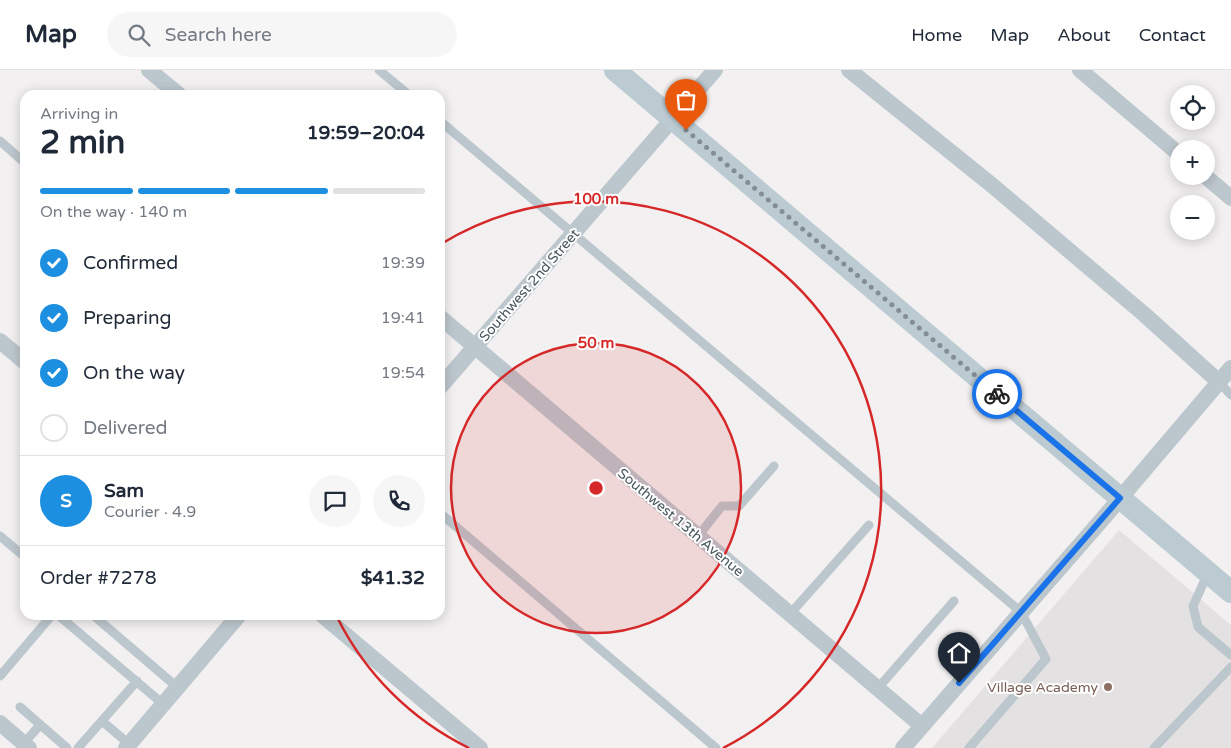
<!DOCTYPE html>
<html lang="en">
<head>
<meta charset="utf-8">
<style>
	body { margin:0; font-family:"Varela Round",sans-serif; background:#f6f6f7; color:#1f2937; height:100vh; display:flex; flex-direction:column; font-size:19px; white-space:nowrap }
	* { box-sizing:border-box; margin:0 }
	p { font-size:16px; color:#747a83 }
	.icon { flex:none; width:28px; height:28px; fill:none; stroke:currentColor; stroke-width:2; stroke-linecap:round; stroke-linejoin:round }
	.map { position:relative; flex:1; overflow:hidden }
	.drawer { position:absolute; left:20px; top:20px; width:425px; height:530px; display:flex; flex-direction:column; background:#fff; border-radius:15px; box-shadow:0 2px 12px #0003 }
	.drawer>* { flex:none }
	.buttons { position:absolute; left:1170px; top:15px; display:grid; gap:10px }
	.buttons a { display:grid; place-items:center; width:45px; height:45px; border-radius:50%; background:#fff; box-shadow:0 2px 12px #0003; font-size:25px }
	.pin { position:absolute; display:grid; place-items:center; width:42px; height:42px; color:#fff; margin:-51px -21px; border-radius:50% 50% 50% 0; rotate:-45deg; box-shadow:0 0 5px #0007 }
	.pin .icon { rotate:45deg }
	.courier { position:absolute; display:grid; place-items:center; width:50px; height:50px; margin:-25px; border:4px solid #1a73e8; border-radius:50%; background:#fff; color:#222; box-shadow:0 1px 6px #0007 }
	.headline em { font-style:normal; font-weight:700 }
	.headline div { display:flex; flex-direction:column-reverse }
	.headline { display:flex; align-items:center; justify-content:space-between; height:85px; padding:0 20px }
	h1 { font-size:32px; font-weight:700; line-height:38px }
	.bar { display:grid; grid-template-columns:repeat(4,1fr); gap:8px 5px; align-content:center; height:60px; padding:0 20px }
	.bar i { height:6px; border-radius:4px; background:#e0e1e3 }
	.bar .selected { background:#1c8fe1 }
	.bar p { grid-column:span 4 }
	.line { display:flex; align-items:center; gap:12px; padding:0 20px; border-top:1px solid #e0e1e3 }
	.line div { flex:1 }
	.round { display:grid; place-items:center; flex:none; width:52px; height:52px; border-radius:26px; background:#f6f6f7 }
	ol { padding:0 20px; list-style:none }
	li { display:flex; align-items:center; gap:15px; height:55px }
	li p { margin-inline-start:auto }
	li .icon { padding:5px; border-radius:50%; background:#1c8fe1; color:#fff; stroke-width:4 }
	li:last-child { color:#747a83 }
	li i { width:28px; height:28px; border:2px solid #e0e1e3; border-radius:50% }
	header { display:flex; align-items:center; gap:30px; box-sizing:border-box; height:70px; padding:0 25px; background:#fff; border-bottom:1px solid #e0e1e3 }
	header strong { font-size:24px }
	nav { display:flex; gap:28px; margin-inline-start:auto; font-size:18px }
	.search { width:350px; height:45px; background:#f6f6f7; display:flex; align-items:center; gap:12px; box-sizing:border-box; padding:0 18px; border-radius:28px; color:#747a83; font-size:19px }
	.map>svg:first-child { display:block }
	.education { fill:#e4e1e3 }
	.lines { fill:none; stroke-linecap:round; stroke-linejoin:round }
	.lane { stroke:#bcc7cd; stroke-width:9 }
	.street { stroke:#bcc7cd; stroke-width:16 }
	.secondary { stroke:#bccad2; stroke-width:22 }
	.done { stroke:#848d91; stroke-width:5; stroke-dasharray:0 9 }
	.route { stroke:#1a73e8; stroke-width:6 }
	.ring { fill:none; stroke:#d62828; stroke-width:2.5 }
	.education-dot { fill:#8d6e63; stroke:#fff; stroke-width:2 }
	.labels { text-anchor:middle; stroke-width:4; stroke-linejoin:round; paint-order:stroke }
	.street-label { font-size:14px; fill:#48575e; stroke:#fff }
	.education-label { font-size:14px; fill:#785e54; stroke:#fff; text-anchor:end }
	.centre { fill:#d62828; stroke:#fff; stroke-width:2.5 }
	.ring-label { font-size:15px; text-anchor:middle; font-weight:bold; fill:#d62828; stroke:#fff; stroke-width:4; stroke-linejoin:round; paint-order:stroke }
</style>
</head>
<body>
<header>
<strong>Map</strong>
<div class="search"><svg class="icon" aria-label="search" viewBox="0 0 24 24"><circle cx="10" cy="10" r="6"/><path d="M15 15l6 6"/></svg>Search here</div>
<nav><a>Home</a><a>Map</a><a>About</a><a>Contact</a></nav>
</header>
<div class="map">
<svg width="1231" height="678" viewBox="0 0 1231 678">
	<rect width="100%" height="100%" fill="#f3f0f1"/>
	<!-- education -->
	<path class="education" d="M1119,460L1231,555V678H932Z"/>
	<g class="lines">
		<!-- lane -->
		<path class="lane" d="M379,0L409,25
			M440,51L1021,542L1046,589L969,678
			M0,71L25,93
			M1219,312L1231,325
			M440,443L716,678
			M0,466L25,487
			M698,466L722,436H739L774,396
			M1208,503L1193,536L1198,557L1231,585
			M790,544L869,455
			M58,545L163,634
			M93,545L177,617
			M0,606L52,545
			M878,618L954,531
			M20,637L67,678
			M102,651L129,674
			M24,673L40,655
			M78,678L137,611
			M1154,678L1231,597"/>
		<!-- street -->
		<path class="street" d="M149,0L179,25
			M849,0L993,116L1145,245L1219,312
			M1080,0L1179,84
			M1205,106L1231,128
			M440,247L922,656
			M0,271L25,292
			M440,317L715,0
			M322,545L480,678
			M0,653L29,678
			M126,678L239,545
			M903,678L1106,445L1231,298"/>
		<!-- secondary -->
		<path class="secondary" d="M615,0L1231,522"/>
	</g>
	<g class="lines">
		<!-- done -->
		<path class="done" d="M686,60L997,324"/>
		<!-- route -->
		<path class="route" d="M959,613L1120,428L997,324"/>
	</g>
	<!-- distance rings -->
	<circle cx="596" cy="418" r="145" fill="#d62828" fill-opacity=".12"/>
	<g class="ring">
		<circle cx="596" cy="418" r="145"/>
		<path d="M469 678A289 289 0 0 1 337 547M441 174A289 289 0 1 1 723 678"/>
	</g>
	<!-- markers -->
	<circle class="education-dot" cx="1108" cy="617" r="5"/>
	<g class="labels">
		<!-- street labels -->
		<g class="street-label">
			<text transform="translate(529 215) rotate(-49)" y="5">Southwest 2nd Street</text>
			<text transform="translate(681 452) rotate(40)" y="5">Southwest 13th Avenue</text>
		</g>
		<!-- education labels -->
		<g class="education-label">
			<text x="1098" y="622">Village Academy</text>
		</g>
	</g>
	<circle cx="596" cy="418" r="8" class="centre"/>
	<g class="ring-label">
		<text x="596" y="134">100 m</text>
		<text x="596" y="278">50 m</text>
	</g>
</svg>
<div class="buttons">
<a><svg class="icon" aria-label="locate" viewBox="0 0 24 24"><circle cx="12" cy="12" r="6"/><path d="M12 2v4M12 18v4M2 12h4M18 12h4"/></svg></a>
<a>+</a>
<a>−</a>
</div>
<div class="pin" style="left:686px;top:60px;background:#ea580c"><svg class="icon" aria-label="bag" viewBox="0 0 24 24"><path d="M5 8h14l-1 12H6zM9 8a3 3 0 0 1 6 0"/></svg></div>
<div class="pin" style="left:959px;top:613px;background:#1f2937"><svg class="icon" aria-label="home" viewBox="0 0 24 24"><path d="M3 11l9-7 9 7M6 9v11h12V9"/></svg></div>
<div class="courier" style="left:997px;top:324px"><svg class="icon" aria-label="bike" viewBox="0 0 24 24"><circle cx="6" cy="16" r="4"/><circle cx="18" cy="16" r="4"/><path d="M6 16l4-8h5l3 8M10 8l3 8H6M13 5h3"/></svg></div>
<section class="drawer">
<div class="headline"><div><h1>2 min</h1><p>Arriving in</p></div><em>19:59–20:04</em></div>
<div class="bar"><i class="selected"></i><i class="selected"></i><i class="selected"></i><i></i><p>On the way · 140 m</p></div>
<ol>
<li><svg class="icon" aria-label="check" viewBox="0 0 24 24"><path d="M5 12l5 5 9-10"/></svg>Confirmed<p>19:39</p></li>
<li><svg class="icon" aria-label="check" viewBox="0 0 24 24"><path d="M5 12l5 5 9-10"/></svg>Preparing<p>19:41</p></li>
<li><svg class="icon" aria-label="check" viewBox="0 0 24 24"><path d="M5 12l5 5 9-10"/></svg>On the way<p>19:54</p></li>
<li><i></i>Delivered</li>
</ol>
<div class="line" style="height:90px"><b class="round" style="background:#1c8fe1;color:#fff">S</b><div><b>Sam</b><p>Courier · 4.9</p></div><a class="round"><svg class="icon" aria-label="chat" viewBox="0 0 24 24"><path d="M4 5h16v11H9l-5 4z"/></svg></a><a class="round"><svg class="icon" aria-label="phone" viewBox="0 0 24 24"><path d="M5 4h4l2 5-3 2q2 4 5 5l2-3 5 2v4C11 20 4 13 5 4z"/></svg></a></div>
<div class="line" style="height:65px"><div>Order #7278</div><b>$41.32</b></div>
</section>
</div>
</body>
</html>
